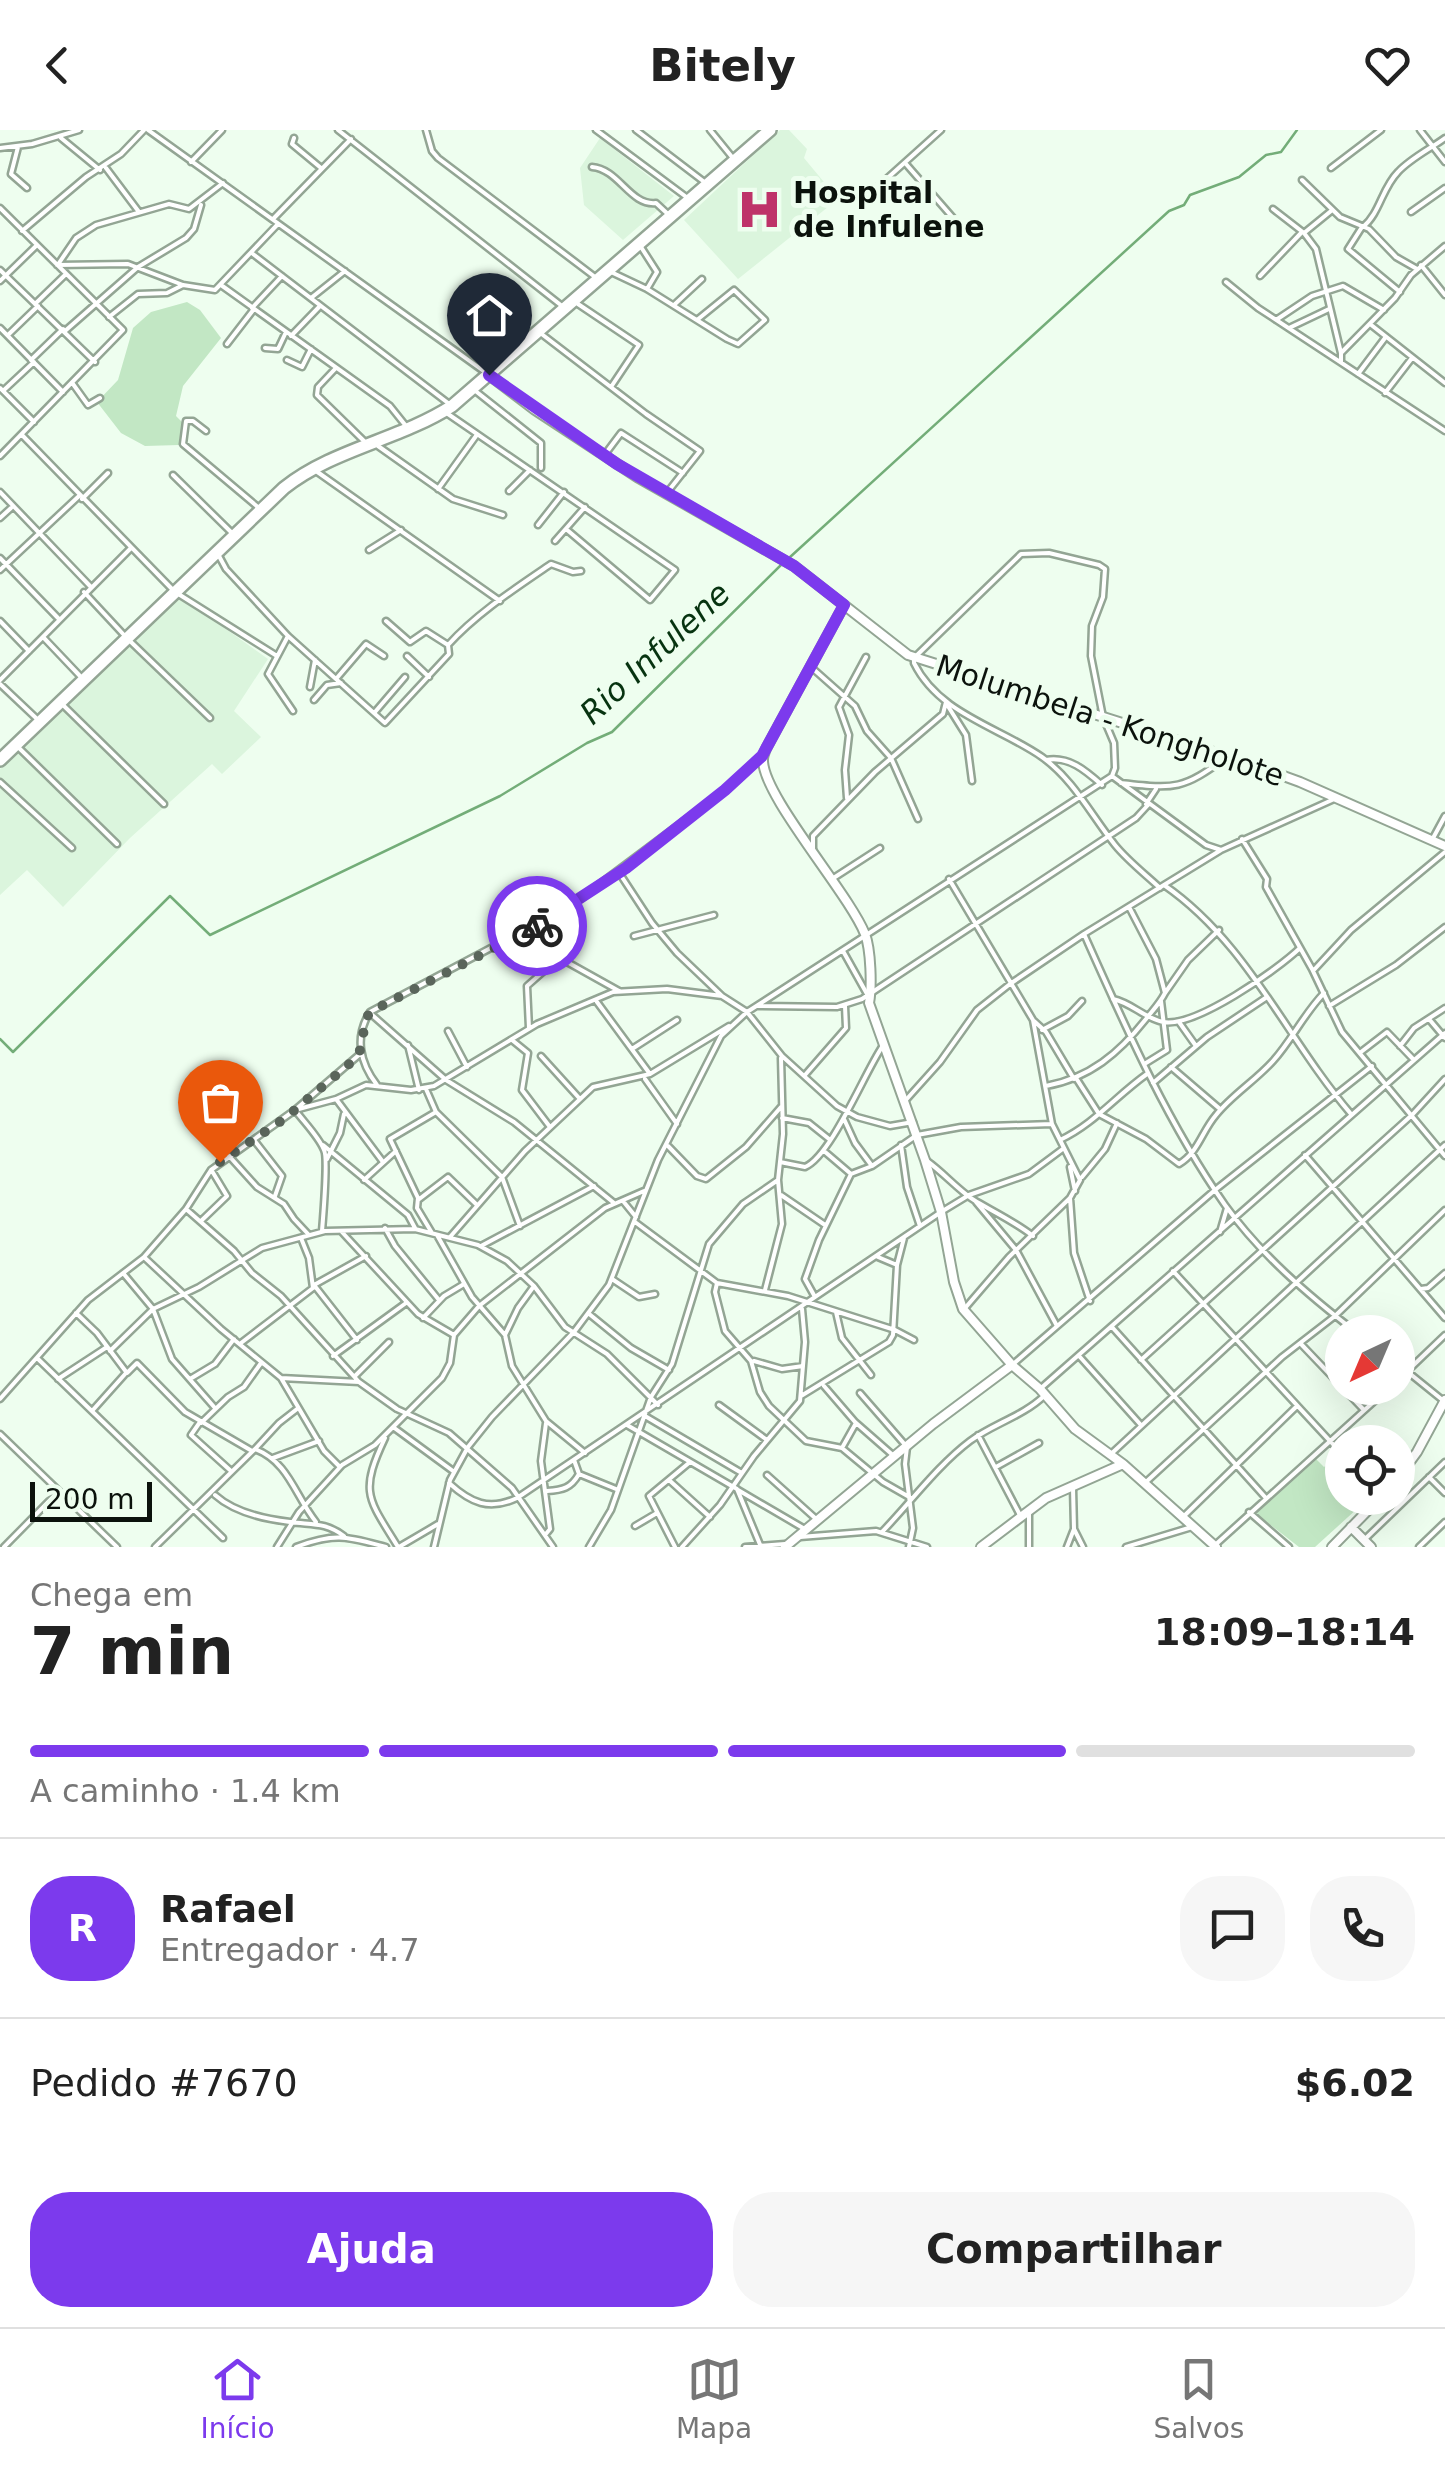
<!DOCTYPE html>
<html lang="pt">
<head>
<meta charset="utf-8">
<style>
	body { margin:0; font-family:"DejaVu Sans",sans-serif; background:#f6f6f6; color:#222; height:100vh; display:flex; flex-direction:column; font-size:38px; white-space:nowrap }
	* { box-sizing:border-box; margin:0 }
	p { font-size:32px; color:#767676 }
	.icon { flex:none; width:55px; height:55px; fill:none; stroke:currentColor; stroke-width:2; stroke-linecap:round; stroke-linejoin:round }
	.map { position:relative; height:1417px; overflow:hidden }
	.panel { display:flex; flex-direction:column; background:#fff; flex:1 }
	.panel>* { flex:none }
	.needle { width:65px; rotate:224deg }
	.fabs { position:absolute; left:1325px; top:1185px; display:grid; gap:20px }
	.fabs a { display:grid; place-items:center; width:90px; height:90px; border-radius:50%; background:#fff; box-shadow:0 10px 40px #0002; font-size:50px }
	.scale { position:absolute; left:30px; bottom:25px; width:122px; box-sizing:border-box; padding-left:10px; border:5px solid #0b120c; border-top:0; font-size:28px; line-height:35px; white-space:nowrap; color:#0b120c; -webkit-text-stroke:8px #eefeef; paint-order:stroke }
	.pin { position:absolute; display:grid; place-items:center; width:85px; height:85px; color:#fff; margin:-102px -42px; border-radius:50% 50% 50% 0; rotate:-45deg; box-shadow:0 0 10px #0007 }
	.pin .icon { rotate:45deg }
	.courier { position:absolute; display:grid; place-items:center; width:100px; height:100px; margin:-50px; border:8px solid #7c3aed; border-radius:50%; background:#fff; color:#222; box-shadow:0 2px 12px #0007 }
	.summary em { font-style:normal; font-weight:700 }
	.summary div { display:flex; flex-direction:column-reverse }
	.summary { display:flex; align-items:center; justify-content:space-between; height:170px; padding:0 30px }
	h1 { font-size:65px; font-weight:700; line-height:75px }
	.bar { display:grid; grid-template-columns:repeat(4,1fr); gap:15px 10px; align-content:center; height:120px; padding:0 30px }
	.bar i { height:12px; border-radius:8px; background:#e0e0e0 }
	.bar .active { background:#7c3aed }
	.bar p { grid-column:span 4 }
	.line { display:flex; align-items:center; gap:25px; padding:0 30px; border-top:2px solid #e0e0e0 }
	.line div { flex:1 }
	.round { display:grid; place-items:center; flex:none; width:105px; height:105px; border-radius:40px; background:#f6f6f6 }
	.action { display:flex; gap:20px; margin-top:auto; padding:20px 30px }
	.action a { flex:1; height:115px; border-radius:40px; background:#7c3aed; color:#fff; font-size:40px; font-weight:700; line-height:115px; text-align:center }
	.action a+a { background:#f6f6f6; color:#222 }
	header { display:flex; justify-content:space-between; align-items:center; height:130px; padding:0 30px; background:#fff; font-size:45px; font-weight:700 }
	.tab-bar { display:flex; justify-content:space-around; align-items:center; height:140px; border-top:2px solid #e0e0e0; background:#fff; font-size:28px; color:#767676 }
	.tab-bar a { display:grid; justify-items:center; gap:5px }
	.tab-bar .active { color:#7c3aed }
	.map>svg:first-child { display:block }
	.built { fill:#dbf5dd }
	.green { fill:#c2e7c4 }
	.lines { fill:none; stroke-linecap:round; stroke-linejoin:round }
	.stream { stroke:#73ad78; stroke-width:2.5 }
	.street-casing { stroke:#93a594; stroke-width:9 }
	.secondary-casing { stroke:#93a594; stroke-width:12 }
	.highway-casing { stroke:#93a594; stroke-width:16 }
	.street { stroke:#fff; stroke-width:4 }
	.secondary { stroke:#fff; stroke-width:8 }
	.highway { stroke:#fff; stroke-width:11 }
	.done { stroke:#5a655b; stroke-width:10; stroke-dasharray:0 18 }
	.route { stroke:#7c3aed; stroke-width:12 }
	.labels { text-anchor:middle; stroke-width:10; stroke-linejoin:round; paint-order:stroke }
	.poi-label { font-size:30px; font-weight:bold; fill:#0b120c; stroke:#eefeef; text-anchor:start }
	.street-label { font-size:30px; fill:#0b120c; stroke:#eefeef }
	.water-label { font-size:32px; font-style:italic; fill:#073310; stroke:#eefeef }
</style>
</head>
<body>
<header><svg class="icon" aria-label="back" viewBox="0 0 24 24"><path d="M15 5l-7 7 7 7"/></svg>Bitely<svg class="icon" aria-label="heart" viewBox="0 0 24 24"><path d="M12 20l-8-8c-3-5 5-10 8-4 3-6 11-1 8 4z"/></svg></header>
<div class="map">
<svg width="1445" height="1417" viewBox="0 0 1445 1417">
	<rect width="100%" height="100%" fill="#eefeef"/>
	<!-- built -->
	<path class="built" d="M780,0H789L807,19L804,28L838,69L738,149L684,90Z
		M600,8L674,66L623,110L584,75L580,38Z
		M180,466L268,529L234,581L261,607L222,644L212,634L130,708L63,777L27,740L0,765V639Z"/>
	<!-- green -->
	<path class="green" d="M187,172L200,180L221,208L183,256L176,286L183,293L179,315L145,316L121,303L97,272L118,250L133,198L151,182Z
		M1338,1325L1342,1330V1368H1369L1315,1417H1299L1255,1383L1316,1329L1324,1337Z"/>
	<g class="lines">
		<!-- stream -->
		<path class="stream" d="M789,428L1169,81L1184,75L1190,65L1239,47L1266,25L1281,22L1297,0
			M0,909L13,922L170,766L210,805L500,666L587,613L612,602L783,433"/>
		<defs>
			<path id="street" d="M148,0L485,242
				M338,0L562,176
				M426,0L432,21L438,28L595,147
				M596,0L689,69
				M636,0L703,51
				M710,0L732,27
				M1420,0L1445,32
				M61,8L100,40
				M294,8L292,14L321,38
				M18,17L11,44L27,58
				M0,18L32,14L79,0
				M191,32L222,0
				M906,34L954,89
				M592,37C619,39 630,76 656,73L670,86
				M106,38L139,82
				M1331,38L1381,0
				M1302,50L1340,87L1369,99L1396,127L1417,139
				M863,70L941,0
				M0,78L123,200L0,326
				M1273,79L1304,103L1316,119L1341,223V232
				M1411,82L1445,58
				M274,88L351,9
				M1362,97L1348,119L1400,162
				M1363,97C1380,83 1382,58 1398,42C1411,28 1430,19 1445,8
				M22,101L86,47L121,24L144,0
				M1304,103L1331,81
				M641,117L657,142L647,159
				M253,124L448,273
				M59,133L76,108L96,95L169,74L189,79L223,53
				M57,135L128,134L183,155L215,160L278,94
				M1421,135L1445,165
				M0,140L95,232
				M611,142L647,159L727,209L738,214L765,190L734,160L697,190
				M1260,146L1302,102
				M0,151L36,116
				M1226,152L1258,178L1445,301
				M221,155L390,276L406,296
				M311,168L345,141
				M35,174L66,144
				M578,174L639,215L611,257
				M674,175L702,149
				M252,178L282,146
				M109,187L138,164L167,163L183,155
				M1276,190L1312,166L1343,156L1384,180
				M1370,194L1445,253
				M0,198L63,262
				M1289,198L1329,179
				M65,201L138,137L186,108L194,99L201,75
				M539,202L646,284L700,321L666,364
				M9,204L38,176
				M291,206L319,177
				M227,214L254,179
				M265,218L278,219L286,202
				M1341,223L1395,168L1411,145L1445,116
				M31,230L63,199
				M287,230L302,237L311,219
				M335,239L318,257L317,265L365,312
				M1358,244L1385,208
				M73,254L88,275L100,268
				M0,258L34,292
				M473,259L541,313V338
				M4,260L34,232
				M1385,263L1412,228
				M448,284L675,440L650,470L566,399
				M206,301L193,291H186L183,314L259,378
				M22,305L172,459
				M378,316L453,369L503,385
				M606,323L621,303L683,343
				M316,341L500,471
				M173,345L233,404
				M438,359L476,306
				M509,361L530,340
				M0,362L90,456
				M82,369L108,343
				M0,388L11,378
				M538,395L564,362
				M555,411L585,377
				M369,420L401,400
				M219,426L226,439L288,506L385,593L449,524L448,515C477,483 516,458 551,434L573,442L581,441
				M0,428L58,488
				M0,440L79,366
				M84,462L124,505
				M180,465L277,526
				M0,491L29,521
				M386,491L410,512L426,501L448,515
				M288,506L268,544L293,581
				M43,507L80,546
				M131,512L210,588
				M407,526L429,547
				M811,537L855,576L867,601L891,628L918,689
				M336,549L366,514L384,526
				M0,550L130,419
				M0,554L36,588
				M310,557L315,530
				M314,570L327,555L341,553
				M946,573L966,605L972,651
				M63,575L164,674
				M375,582L405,547
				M19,618L117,714
				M1046,630C1069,626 1085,640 1102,655
				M1112,646L1206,715L1221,720
				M0,652L72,718
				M1121,653C1176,659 1182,660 1227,627
				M847,668L845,640L849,605L839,577L866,527
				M1146,674L1156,659
				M1242,709L1267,749L1266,757L1312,839L1342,902L1445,1026
				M1432,710L1445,686
				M813,719V706L875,642L943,584L946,572
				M620,744L652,793L677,823L722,866
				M832,749L880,718
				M949,749L1033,890L1052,994L1080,1050L1070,1068L1009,1127L966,1177
				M1164,755C1248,813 1286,908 1351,984
				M532,799L567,832L619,861
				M1084,804C1125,896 1167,992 1225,1075C1261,1125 1308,1165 1356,1202
				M634,806L714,785
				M843,821L867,864
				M1313,841L1351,800L1445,722
				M1165,863L1188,830L1219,800
				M1113,869C1132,873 1144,888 1163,892C1195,898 1277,840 1300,818
				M597,872L650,944
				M757,876L837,877L862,869L1136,688L1148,675
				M1329,876L1396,835L1445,797
				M370,883L446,950L514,992L614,1073
				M1429,889L1445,908
				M1034,891L1046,902L1074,949
				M1179,892L1196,916
				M529,898L527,856L562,825L554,787
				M1042,900L1068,886L1082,871
				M448,901L467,937
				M512,910L528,923L522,960L550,997
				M408,915L419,960
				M1400,916L1414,898L1445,878
				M632,919L677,890
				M1361,922L1387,902L1413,929
				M541,926L580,969
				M1146,933L1167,920L1161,871
				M1171,937L1220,979
				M805,945L846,898L845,876
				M1076,948L1099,984L1146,1009L1179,1034C1198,1023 1202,1001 1216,985C1232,965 1255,951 1273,931C1292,910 1303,885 1324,863
				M645,949L677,994
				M1153,953L1207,907L1267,867
				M377,955C360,933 354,907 370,882L570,776L725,660L762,626
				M1046,956C1090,948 1119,923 1146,889C1153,880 1160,873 1165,863L1156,829L1129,777
				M426,959L436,982L502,1047L520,1096
				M336,969L383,1032
				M905,971L940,932L977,880L1010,854L1084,804L1221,720L1332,670
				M782,988L809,993L829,1009
				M844,989L855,1013L872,1036
				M254,1010L282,1046L275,1066
				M1060,1010C1094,994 1116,966 1147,944
				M323,1015L408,1085L415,1098
				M901,1015L907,1057L920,1096
				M668,1016L697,1046L706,1049L746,1017L781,977
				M824,1021L851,1044
				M1305,1025L1445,1188
				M229,1026L257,1057L284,1074L294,1089L309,1105
				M327,1029L340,1003L344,984
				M927,1031C944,1043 961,1063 977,1072C996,1083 1015,1092 1033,1106
				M780,1032L805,1037C831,1026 864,944 882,917
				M1070,1037L1075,1061
				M1082,1047L1105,1019L1117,993
				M364,1050L396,1021
				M781,1065L825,1095
				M1070,1068L1074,1123L1090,1171
				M418,1070L448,1047L476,1074
				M623,1071L636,1087
				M976,1072L1016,1120L1057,1196
				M186,1079L234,1121L252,1143L281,1166L359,1252
				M201,1091L227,1066L212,1041
				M635,1092L717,1153L788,1166L895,1200L914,1210
				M385,1098L395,1116L439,1170
				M322,1101C323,1089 328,1027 324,1020C319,1007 304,992 295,980L360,924
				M341,1101L418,1184L454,1205
				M1220,1102L1227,1078
				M432,1103L417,1078L418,1068L390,1009L436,982
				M437,1105L472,1167L505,1205L512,1236L546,1291L585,1323
				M450,1107L525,1021L593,957L650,944L729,896
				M481,1116L594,1056
				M878,1127L897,1135
				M145,1128L221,1199L281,1248L359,1252L397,1279L449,1303L512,1358L553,1417
				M1173,1141L1342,1324
				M123,1143L153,1179L172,1229L215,1278
				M612,1149L639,1167L655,1164
				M717,1153L715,1162L725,1201L751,1231L760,1262L769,1276L806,1311L842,1318L883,1352L911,1368
				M1421,1159L1428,1158L1445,1143
				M765,1160L782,1094L778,1050L783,1004L781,928
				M815,1167L805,1149L819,1110L851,1044L872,1036L917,1005L961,997L1052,994
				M836,1182L842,1208L871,1245
				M76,1183L97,1203L127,1243L137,1233L185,1282L252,1321
				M588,1183L631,1218L669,1240
				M423,1188L444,1166L464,1154
				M1112,1197L1265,1367
				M505,1205L518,1178L534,1156
				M357,1210L314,1155L366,1126
				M241,1213L313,1158L309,1128L301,1108
				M1301,1214L1363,1279
				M110,1221L153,1179L199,1157L262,1118L325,1101L415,1099L478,1115L507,1131L534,1156L565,1197L607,1224L658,1275
				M333,1226L406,1173
				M1080,1227L1140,1294
				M37,1228L223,1408
				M1141,1230L1413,984L1445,949
				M754,1231L782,1239L803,1236
				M1398,1234L1445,1272
				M1012,1235L1215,1060L1372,936
				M355,1246L389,1212
				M281,1248L324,1321L340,1337
				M58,1249L107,1217
				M190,1249L215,1234L234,1209
				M1398,1250L1445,1205
				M824,1256L855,1292L895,1327
				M1040,1259L1445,903
				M860,1263L907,1317L905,1334L913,1398L909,1417
				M801,1266L889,1212L893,1205L897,1135L904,1108
				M0,1269L88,1170L144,1127L186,1079L211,1040L295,980L336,969L366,955L411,960L434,956L537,894L613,862L667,859L722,866L747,882L782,926L837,976L857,987L890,996L913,992
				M719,1275L767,1310
				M92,1281L126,1243
				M645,1286L740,1342
				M200,1292L191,1305L231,1341
				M201,1293L228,1267L244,1257L261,1233
				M627,1295L737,1359L761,1417
				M393,1297L453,1341
				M0,1304L117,1417
				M978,1305L1021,1387
				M385,1308C359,1363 368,1368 398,1417
				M842,1318L856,1293
				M255,1319L279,1293L297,1279
				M1111,1324L1445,1015
				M273,1328L319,1311
				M996,1337L1039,1313
				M579,1344L616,1359
				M767,1345L815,1388
				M1429,1347L1445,1363
				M669,1350L710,1387
				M1146,1352L1282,1227L1335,1186L1445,1080
				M449,1353C471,1373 489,1381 517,1368L941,1082L969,1065L1029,1044L1064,1018
				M738,1360L803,1398
				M547,1361C563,1360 571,1358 579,1344L574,1330
				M215,1365C234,1382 264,1389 290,1392C313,1395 325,1392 344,1406
				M1249,1382L1289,1417
				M1182,1388L1297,1276
				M635,1396L657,1383
				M1074,1399L1083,1417
				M882,1402C911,1372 937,1336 970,1311C993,1294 1023,1286 1044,1266
				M545,1405L550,1399L541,1331L546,1293
				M800,1407L876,1401L927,1417
				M1364,1410L1445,1332
				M1214,1416L1389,1258
				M4,1417L59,1361
				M155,1417L255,1319C289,1332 295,1366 316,1392
				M277,1417L299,1382L342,1335L375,1315L442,1248L450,1233L454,1205L479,1176L605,1078L644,1061
				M296,1417C336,1402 348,1407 386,1417
				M399,1417L438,1394
				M434,1417L450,1350L468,1317L492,1287L574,1202L609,1155L658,1030L721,906L747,882L1112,646L1115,638L1114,613L1103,587L1091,526L1092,496L1103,467L1105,439L1099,435L1049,423L1021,424L914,528V533C939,584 999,597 1042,627C1074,650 1091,685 1115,715C1128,731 1145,744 1160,758
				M589,1417L611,1380L651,1267L672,1234L709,1114L743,1074L778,1050
				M675,1417L649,1366L690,1332
				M682,1417L720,1375L754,1326L800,1271L805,1212L802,1179
				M745,1417L785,1414
				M1029,1417V1382
				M1067,1417L1074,1399L1073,1358
				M1126,1417L1192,1397
				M1419,1417L1445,1392"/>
			<path id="secondary" d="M489,245L535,280L637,347L794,436L908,525L1245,632L1300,652L1445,716
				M844,475L768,615C766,618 763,626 763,629C761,664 848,762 865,804C871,820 872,857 869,873L925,1030L941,1082L954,1152L963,1179L1012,1235L1040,1259L1075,1299L1123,1334
				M1398,1348L1417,1322L1445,1270
				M1351,1397L1371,1417
				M785,1417L933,1294L1012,1235
				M981,1417L1046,1368L1123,1334L1216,1417
				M1332,1417L1380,1368"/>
			<path id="highway" d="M0,630L284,358C333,319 399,310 452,276L770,0"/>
		</defs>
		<!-- street casing -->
		<use href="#street" class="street-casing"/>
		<!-- secondary casing -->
		<use href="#secondary" class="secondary-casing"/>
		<!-- highway casing -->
		<use href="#highway" class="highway-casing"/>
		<!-- street -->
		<use href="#street" class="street"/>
		<!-- secondary -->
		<use href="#secondary" class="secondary"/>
		<!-- highway -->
		<use href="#highway" class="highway"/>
	</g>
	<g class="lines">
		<!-- done -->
		<path class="done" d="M220,1032L284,989L354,930C366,918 360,897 370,882L537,796"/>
		<!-- route -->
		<path class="route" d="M489,245L617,334L794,436L844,475L762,626L725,660L626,738L537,796"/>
	</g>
	<!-- icons -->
	<defs>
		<symbol id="hospital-bare" viewBox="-9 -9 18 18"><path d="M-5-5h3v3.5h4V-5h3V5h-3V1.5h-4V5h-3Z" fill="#be3369" stroke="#eefeef" stroke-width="2.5" paint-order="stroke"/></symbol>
	</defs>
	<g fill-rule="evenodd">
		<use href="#hospital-bare" x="728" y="48" width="63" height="63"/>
	</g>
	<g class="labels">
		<!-- poi labels -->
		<g class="poi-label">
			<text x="793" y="73">Hospital<tspan x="793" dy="34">de Infulene</tspan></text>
		</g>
		<!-- street labels -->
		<g class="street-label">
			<text transform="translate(1110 591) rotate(18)" y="10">Molumbela - Kongholote</text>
		</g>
		<!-- water labels -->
		<g class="water-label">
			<text transform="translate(655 523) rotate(-43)" y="11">Rio Infulene</text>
		</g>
	</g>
</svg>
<div class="fabs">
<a><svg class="needle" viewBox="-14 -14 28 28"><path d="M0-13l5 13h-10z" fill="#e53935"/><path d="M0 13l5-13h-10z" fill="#767676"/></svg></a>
<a><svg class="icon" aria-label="locate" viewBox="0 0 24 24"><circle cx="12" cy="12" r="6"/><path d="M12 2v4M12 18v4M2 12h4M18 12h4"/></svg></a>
</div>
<div class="scale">200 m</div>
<div class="pin" style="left:220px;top:1032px;background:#ea580c"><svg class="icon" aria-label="bag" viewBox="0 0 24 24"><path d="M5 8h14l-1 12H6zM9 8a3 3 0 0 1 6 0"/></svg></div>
<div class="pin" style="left:489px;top:245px;background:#1f2937"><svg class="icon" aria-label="home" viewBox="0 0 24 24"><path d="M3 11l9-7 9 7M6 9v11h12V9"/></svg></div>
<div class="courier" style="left:537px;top:796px"><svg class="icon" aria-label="bike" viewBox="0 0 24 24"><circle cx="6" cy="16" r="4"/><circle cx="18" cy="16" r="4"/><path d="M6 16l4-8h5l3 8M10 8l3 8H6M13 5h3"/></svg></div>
</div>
<section class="panel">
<div class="summary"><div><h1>7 min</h1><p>Chega em</p></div><em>18:09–18:14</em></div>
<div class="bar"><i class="active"></i><i class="active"></i><i class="active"></i><i></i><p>A caminho · 1.4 km</p></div>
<div class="line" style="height:180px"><b class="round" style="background:#7c3aed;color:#fff">R</b><div><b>Rafael</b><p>Entregador · 4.7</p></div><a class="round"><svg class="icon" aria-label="chat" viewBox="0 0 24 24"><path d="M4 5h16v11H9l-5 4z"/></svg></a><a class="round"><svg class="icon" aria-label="phone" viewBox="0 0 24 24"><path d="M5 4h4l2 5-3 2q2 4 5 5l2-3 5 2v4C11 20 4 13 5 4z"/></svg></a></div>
<div class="line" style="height:130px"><div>Pedido #7670</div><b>$6.02</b></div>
<div class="action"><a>Ajuda</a><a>Compartilhar</a></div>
</section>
<nav class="tab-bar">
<a class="active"><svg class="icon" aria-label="home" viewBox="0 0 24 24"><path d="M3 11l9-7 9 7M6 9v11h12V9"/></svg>Início</a>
<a><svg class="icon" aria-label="map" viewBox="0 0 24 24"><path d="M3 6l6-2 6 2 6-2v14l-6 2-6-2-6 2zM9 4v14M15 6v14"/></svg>Mapa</a>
<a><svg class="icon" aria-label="saved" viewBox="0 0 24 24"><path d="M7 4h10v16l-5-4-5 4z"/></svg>Salvos</a>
</nav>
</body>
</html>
